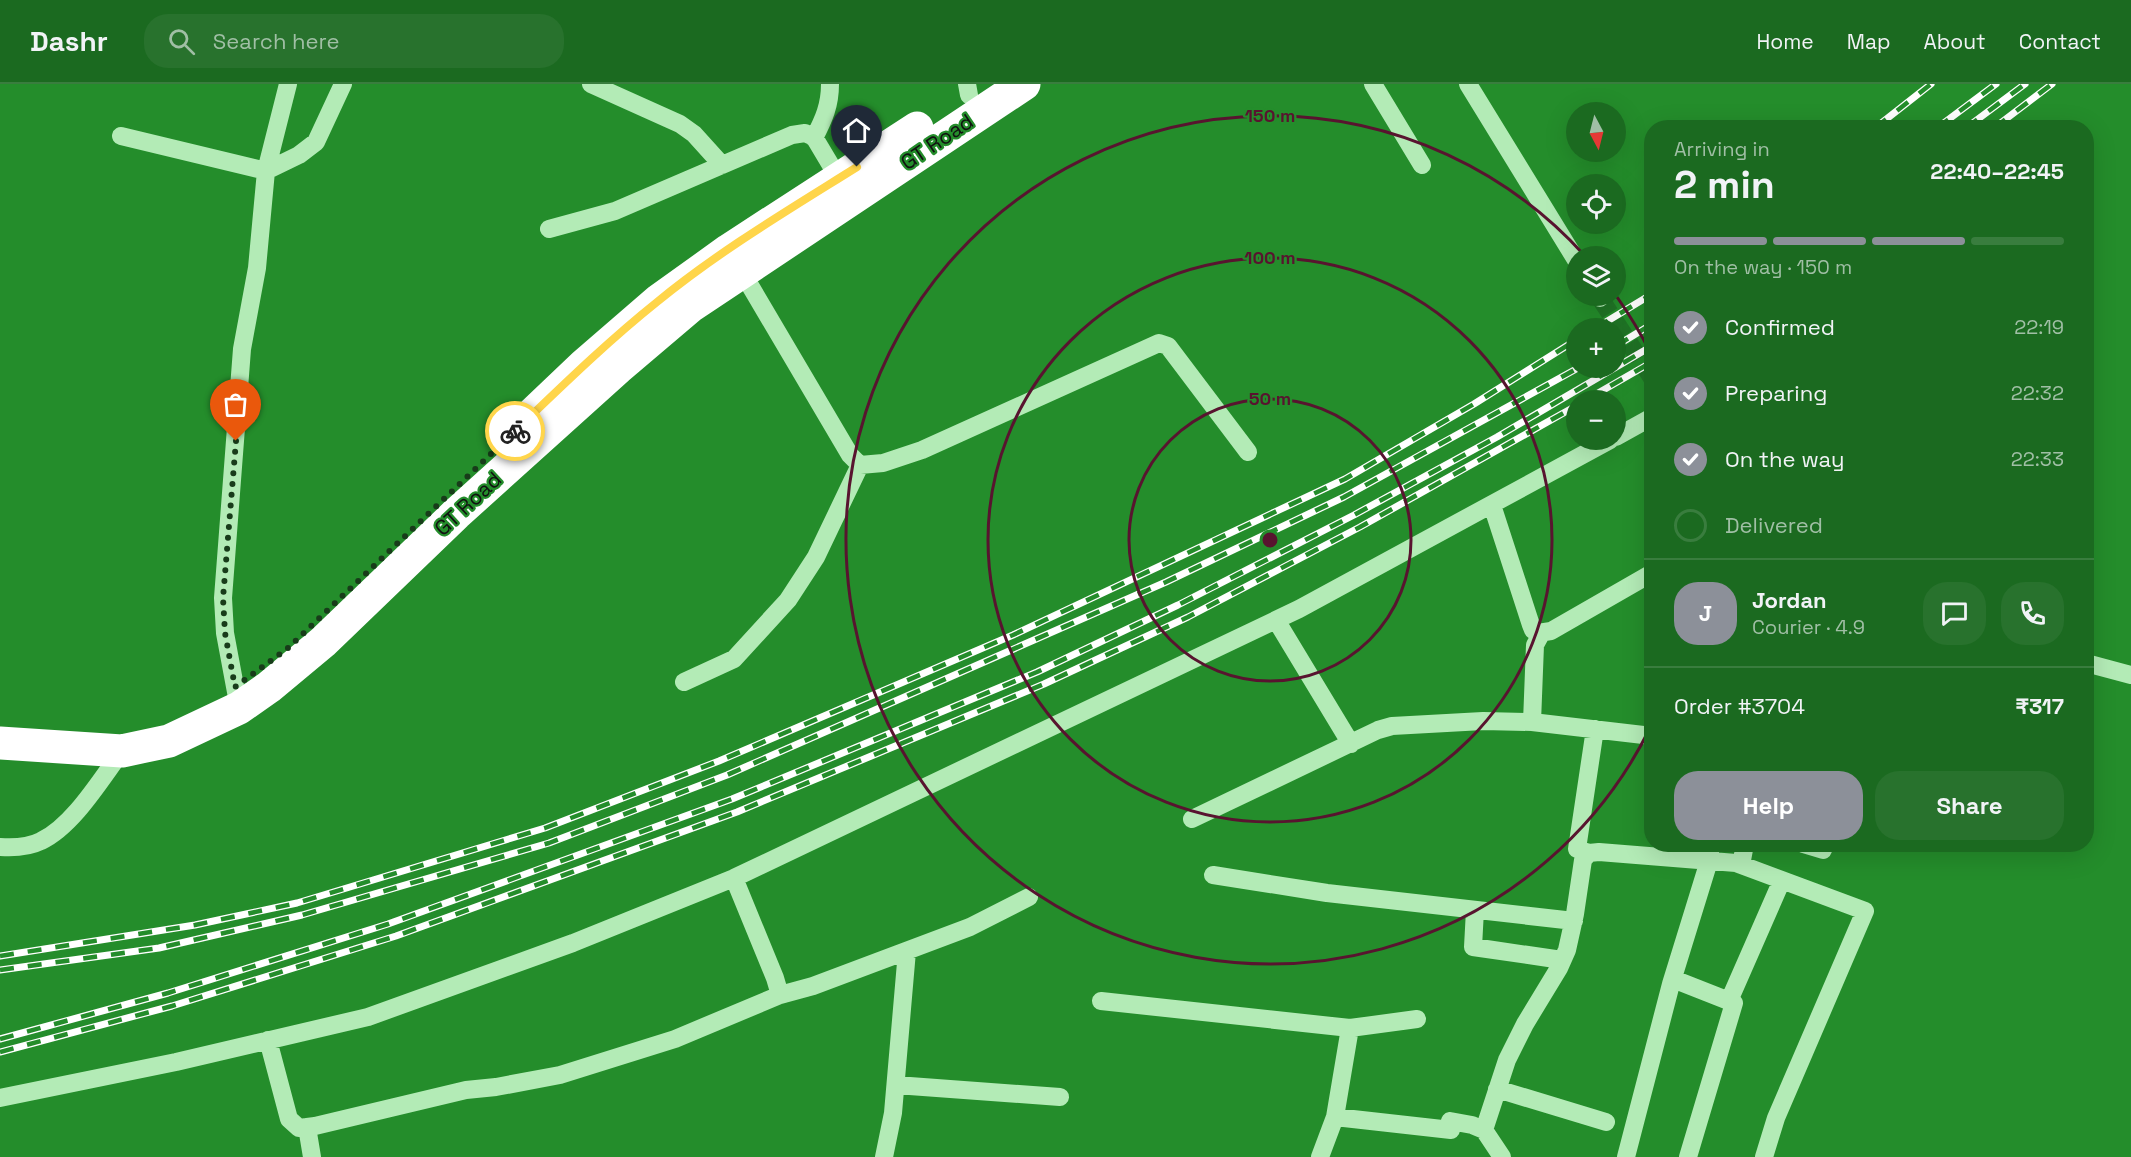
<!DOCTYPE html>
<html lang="en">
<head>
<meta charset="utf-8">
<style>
	body { margin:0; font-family:"Space Grotesk",sans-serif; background:#28722d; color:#f1f3f6; height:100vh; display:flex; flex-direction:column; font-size:22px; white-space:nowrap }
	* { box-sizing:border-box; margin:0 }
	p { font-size:20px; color:#a0bfa5 }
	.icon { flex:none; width:33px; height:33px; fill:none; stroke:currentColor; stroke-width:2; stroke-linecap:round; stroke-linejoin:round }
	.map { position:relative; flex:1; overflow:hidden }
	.drawer { position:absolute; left:1644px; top:36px; width:450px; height:732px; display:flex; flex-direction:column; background:#1b6a20; border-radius:24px; box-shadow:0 6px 24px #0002 }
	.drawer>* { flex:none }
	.needle { width:39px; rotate:173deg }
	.controls { position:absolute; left:1566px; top:18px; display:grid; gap:12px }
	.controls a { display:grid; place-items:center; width:60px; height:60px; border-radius:50%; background:#1b6a20; box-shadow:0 6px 24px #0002; font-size:30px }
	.pin { position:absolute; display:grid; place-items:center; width:51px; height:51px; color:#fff; margin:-62px -26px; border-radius:50% 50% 50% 0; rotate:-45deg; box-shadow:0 0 6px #0007 }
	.pin .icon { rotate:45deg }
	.courier { position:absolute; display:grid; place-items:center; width:60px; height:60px; margin:-30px; border:4px solid #ffd54a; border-radius:50%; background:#fff; color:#222; box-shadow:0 2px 8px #0007 }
	.head em { font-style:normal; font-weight:700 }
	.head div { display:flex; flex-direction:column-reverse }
	.head { display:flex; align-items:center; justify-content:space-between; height:102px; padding:0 30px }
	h1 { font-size:39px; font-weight:700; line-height:45px }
	.bar { display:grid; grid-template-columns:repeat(4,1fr); gap:9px 6px; align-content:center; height:72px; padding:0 30px }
	.bar i { height:8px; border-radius:4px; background:#397d3e }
	.bar .current { background:#8c9099 }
	.bar p { grid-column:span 4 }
	.line { display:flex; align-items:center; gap:15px; padding:0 30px; border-top:2px solid #397d3e }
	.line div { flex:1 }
	.round { display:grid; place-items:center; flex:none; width:63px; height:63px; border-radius:24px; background:#28722d }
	ol { padding:0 30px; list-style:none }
	li { display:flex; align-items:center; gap:18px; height:66px }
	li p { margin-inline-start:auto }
	li .icon { padding:6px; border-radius:50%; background:#8c9099; color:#fff; stroke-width:4 }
	li:last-child { color:#a0bfa5 }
	li i { width:33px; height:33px; border:3px solid #397d3e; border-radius:50% }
	.action { display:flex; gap:12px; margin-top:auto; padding:12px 30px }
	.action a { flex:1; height:69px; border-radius:24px; background:#8c9099; color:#fff; font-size:24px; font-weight:700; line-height:69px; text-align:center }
	.action a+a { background:#28722d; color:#f1f3f6 }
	header { display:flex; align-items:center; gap:36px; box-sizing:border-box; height:84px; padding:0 30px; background:#1b6a20; border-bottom:2px solid #397d3e }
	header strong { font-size:28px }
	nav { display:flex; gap:33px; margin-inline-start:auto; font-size:21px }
	.search { width:420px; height:54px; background:#28722d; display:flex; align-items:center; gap:15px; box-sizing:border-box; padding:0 21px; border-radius:24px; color:#a0bfa5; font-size:22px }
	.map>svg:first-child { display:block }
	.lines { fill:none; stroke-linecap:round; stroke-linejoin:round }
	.street-tunnel { stroke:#207426; stroke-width:18; stroke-dasharray:18 9; stroke-linecap:butt }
	.street { stroke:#b3ebb6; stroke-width:18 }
	.highway { stroke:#fff; stroke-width:33 }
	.rail-casing { stroke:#fff; stroke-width:7 }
	.rail { stroke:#248d2b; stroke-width:4.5; stroke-dasharray:14; stroke-linecap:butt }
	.done { stroke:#183c1a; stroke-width:6; stroke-dasharray:0 10.8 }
	.route { stroke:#ffd54a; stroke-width:8 }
	.ring { fill:none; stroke:#58142f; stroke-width:3 }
	.labels { text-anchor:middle; stroke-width:4.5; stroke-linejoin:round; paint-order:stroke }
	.street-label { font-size:21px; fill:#111; stroke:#248d2b }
	.centre { fill:#58142f; stroke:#248d2b; stroke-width:3 }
	.ring-label { font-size:18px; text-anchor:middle; font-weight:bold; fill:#58142f; stroke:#248d2b; stroke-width:4.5; stroke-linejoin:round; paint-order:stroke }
</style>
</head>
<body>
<header>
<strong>Dashr</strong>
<div class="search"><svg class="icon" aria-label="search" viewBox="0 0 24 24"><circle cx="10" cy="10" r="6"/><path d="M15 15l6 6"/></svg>Search here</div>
<nav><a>Home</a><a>Map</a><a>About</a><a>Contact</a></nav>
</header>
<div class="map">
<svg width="2131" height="1073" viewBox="0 0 2131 1073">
	<rect width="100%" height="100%" fill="#248d2b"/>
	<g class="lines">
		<!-- street-tunnel -->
		<path class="street-tunnel" d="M1600,214L1652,294"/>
		<!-- street -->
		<path class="street" d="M591,0L680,40L694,50L722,81
			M967,0L969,11
			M1373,0L1422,81
			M1468,0L1576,176
			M121,52L266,87L299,71L316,58L343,0
			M814,54C824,35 830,21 830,0
			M549,145L615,127L792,51L805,49L814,53L839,95
			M742,188L850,371L860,381L883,379L922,366L1159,259L1168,262L1248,368
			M1598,212L1600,214
			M1616,353L1652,333
			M1492,421L1531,541L1533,546L1538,549L1551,547L1652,489
			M1276,536L1351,660
			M2086,579L2131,591
			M684,598L734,575L788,516L816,473L860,381
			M239,624L225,549L223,514L242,265L257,184L266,87L288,0
			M1532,638L1535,561L1541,550
			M1595,645L1577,765L1589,769L1599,768L1736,779L1865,827L1776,1034L1764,1073
			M1192,735L1378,646L1392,642L1483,637L1532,638L1652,652
			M1803,760L1823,766
			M0,763C14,764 29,763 41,757C73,742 101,695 122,667
			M1736,779L1742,776L1745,760
			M1213,791L1327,809L1574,837
			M734,794L775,894L780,911L813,902L970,843L1029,813
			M1475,826L1473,863L1562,876
			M1673,895L1734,919L1688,1073
			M1101,917L1350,944
			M1729,917L1782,796
			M268,956L289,1035L299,1044L315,1042L466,1006L496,1003L560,991L675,955L780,911
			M896,1001L1060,1013
			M1497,1005L1606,1038
			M0,1014L176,978L368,933L573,859L734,794L1299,525L1610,356
			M1335,1033L1451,1046L1450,1037L1472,1041L1484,1046L1507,976L1525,940L1559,884L1567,866L1575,830L1583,776L1589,769
			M307,1043L312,1073
			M1484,1046L1502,1073
			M884,1073L893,1029L907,867
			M1320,1073L1335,1033L1350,944L1417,935
			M1626,1073L1671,900L1709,777L1711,760"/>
		<!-- highway -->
		<path class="highway" d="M505,356L584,281L658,217L729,166L917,44
			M0,659L122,667L169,657L239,624L269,603L323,558L456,430L618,284L691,222L1024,0"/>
		<defs>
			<path id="rail" d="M1875,44L1931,0
				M1937,44L1996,0
				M1966,44L2025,0
				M1994,44L2052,0
				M1596,244L1652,210
				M1616,262L1652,240
				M1586,316L1652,278
				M0,872L195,841L297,819L545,744L719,677L1013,551L1345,395L1474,320L1576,256
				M0,886L159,864L302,831L549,759L727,691L1166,498L1344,413L1578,284
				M0,955L168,909L388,840L732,715L1037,588L1178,521L1354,431L1497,353L1652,262
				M0,968L172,922L396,852L737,728L1044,600L1188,533L1360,443L1576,322"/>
		</defs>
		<!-- rail casing -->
		<use href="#rail" class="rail-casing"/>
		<!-- rail -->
		<use href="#rail" class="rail"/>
	</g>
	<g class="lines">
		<!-- done -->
		<path class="done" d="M236,357L223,514L225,549L235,603L287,565L515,347"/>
		<!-- route -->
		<path class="route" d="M515,347C561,303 607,258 657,218C719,167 790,125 857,83"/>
	</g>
	<!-- distance rings -->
	<g class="ring">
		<circle cx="1270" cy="456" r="141"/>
		<circle cx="1270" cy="456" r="282"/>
		<path d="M1651 642A424 424 0 1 1 1585 172M1617 213A424 424 0 0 1 1651 270"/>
	</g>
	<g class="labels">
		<!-- street labels -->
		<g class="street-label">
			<text transform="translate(937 58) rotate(-34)" y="7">GT Road</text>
			<text transform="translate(468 420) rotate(-43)" y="7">GT Road</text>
		</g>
	</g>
	<circle cx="1270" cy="456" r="9" class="centre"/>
	<g class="ring-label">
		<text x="1270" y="38">150 m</text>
		<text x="1270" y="180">100 m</text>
		<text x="1270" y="321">50 m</text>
	</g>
</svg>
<div class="controls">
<a><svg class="needle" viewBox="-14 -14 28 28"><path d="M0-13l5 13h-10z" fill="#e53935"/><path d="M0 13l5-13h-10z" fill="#a0bfa5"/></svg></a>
<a><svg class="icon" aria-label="locate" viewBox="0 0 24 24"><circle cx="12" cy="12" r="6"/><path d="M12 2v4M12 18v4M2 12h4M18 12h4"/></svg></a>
<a><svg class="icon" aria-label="layers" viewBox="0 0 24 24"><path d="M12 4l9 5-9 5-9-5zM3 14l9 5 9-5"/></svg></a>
<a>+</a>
<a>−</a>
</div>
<div class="pin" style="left:236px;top:357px;background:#ea580c"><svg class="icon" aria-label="bag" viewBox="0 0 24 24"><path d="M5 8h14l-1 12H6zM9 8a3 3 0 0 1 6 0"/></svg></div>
<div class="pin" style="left:857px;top:83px;background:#1f2937"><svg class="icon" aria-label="home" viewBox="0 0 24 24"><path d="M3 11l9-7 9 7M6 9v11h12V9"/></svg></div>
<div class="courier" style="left:515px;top:347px"><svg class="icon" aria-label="bike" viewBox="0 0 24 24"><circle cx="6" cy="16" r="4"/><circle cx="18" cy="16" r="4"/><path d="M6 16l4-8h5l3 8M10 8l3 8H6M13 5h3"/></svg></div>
<section class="drawer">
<div class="head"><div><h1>2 min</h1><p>Arriving in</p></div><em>22:40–22:45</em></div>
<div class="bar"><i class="current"></i><i class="current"></i><i class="current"></i><i></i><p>On the way · 150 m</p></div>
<ol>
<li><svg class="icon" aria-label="check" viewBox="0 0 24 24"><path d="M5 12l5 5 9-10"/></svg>Confirmed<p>22:19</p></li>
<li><svg class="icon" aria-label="check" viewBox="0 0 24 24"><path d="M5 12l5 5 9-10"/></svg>Preparing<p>22:32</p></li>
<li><svg class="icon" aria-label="check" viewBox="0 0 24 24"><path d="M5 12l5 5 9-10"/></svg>On the way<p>22:33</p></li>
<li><i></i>Delivered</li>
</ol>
<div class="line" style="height:108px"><b class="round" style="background:#8c9099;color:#fff">J</b><div><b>Jordan</b><p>Courier · 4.9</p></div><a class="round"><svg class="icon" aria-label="chat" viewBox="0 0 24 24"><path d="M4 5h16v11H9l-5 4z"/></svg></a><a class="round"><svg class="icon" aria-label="phone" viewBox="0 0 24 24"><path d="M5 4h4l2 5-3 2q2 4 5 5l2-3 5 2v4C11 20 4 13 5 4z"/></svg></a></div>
<div class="line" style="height:78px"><div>Order #3704</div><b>₹317</b></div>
<div class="action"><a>Help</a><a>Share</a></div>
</section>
</div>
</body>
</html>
